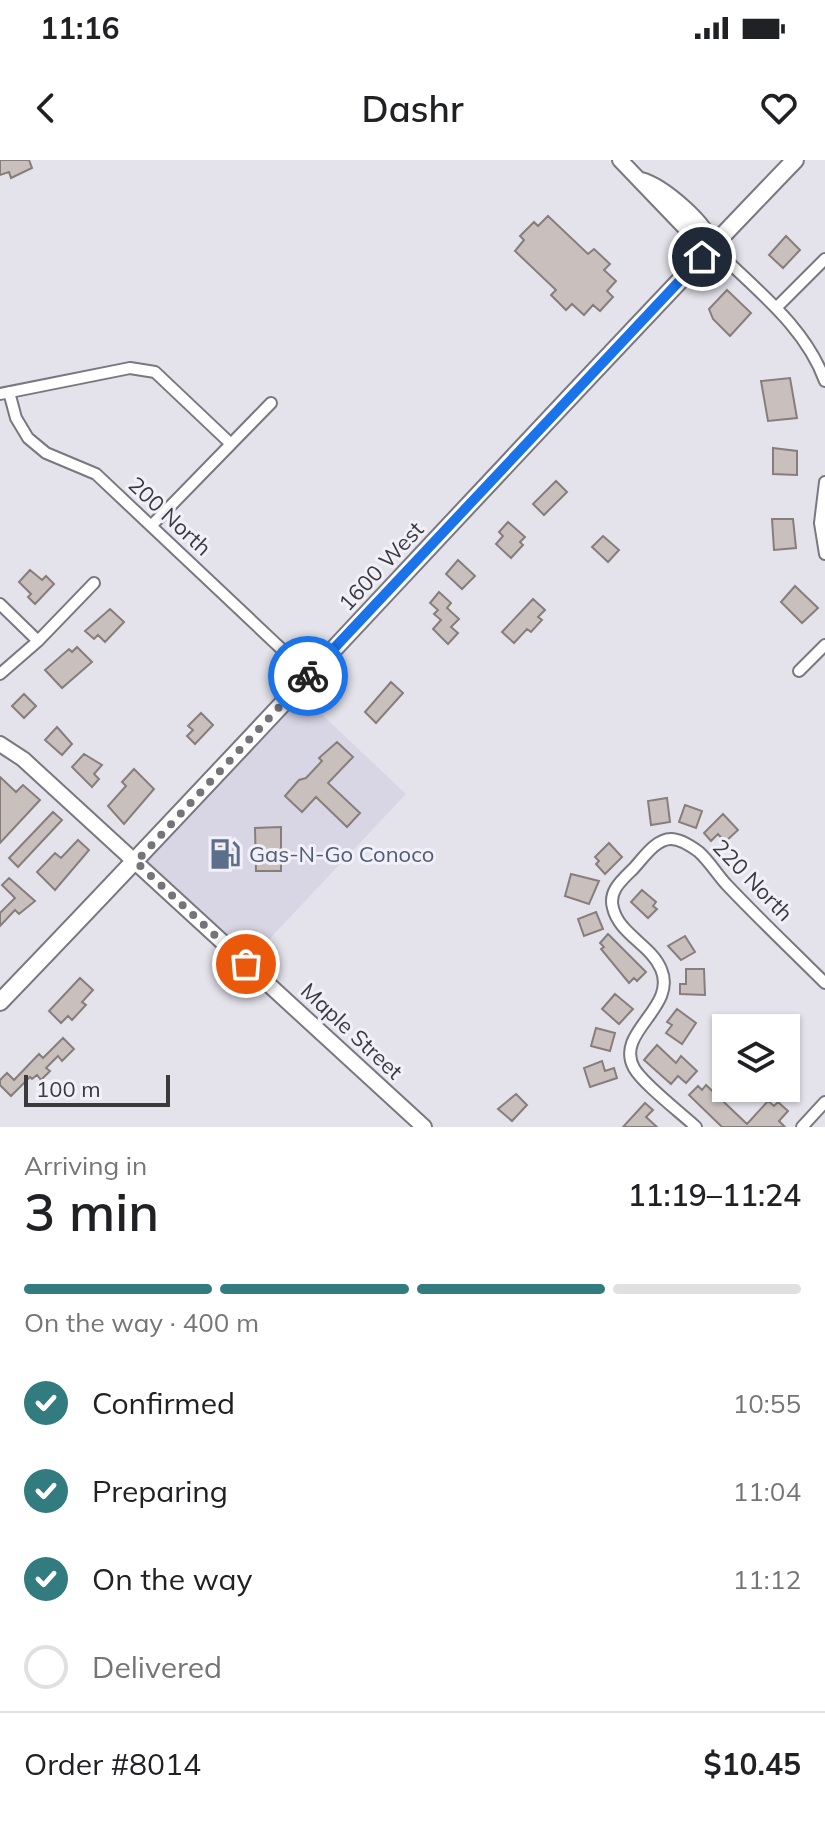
<!DOCTYPE html>
<html lang="en">
<head>
<meta charset="utf-8">
<style>
	body { margin:0; font-family:Mulish,sans-serif; background:#f2f2f2; color:#202124; height:100vh; display:flex; flex-direction:column; font-size:30px; white-space:nowrap }
	* { box-sizing:border-box; margin:0 }
	p { font-size:26px; color:#757577 }
	.icon { flex:none; width:44px; height:44px; fill:none; stroke:currentColor; stroke-width:2; stroke-linecap:round; stroke-linejoin:round }
	.map { position:relative; height:967px; overflow:hidden }
	.panel { display:flex; flex-direction:column; background:#fff; flex:1 }
	.panel>* { flex:none }
	.fabs { position:absolute; left:712px; top:854px; display:grid; gap:16px }
	.fabs a { display:grid; place-items:center; width:88px; height:88px; border-radius:0px; background:#fff; box-shadow:0 2px 6px #0004; font-size:40px }
	.scale { position:absolute; left:24px; bottom:20px; width:146px; box-sizing:border-box; padding-left:8px; border:4px solid #3a393c; border-top:0; font-size:22px; line-height:28px; white-space:nowrap; color:#3a393c; -webkit-text-stroke:6px #f1f0f8; paint-order:stroke }
	.pin { position:absolute; display:grid; place-items:center; width:68px; height:68px; color:#fff; margin:-34px; border:4px solid #fff; border-radius:50%; box-shadow:0 2px 8px #0007 }
	.courier { position:absolute; display:grid; place-items:center; width:80px; height:80px; margin:-40px; border:6px solid #1a73e8; border-radius:50%; background:#fff; color:#222; box-shadow:0 2px 10px #0007 }
	.headline em { font-style:normal; font-weight:600 }
	.headline div { display:flex; flex-direction:column-reverse }
	.headline { display:flex; align-items:center; justify-content:space-between; height:136px; padding:0 24px }
	h1 { font-size:52px; font-weight:600; line-height:60px }
	.bar { display:grid; grid-template-columns:repeat(4,1fr); gap:12px 8px; align-content:center; height:96px; padding:0 24px }
	.bar i { height:10px; border-radius:6px; background:#e0e0e0 }
	.bar .active { background:#327b7f }
	.bar p { grid-column:span 4 }
	.line { display:flex; align-items:center; gap:20px; padding:0 24px; border-top:2px solid #e0e0e0 }
	.line div { flex:1 }
	ol { padding:0 24px; list-style:none }
	li { display:flex; align-items:center; gap:24px; height:88px }
	li p { margin-inline-start:auto }
	li .icon { padding:8px; border-radius:50%; background:#327b7f; color:#fff; stroke-width:4 }
	li:last-child { color:#757577 }
	li i { width:44px; height:44px; border:4px solid #e0e0e0; border-radius:50% }
	.status { display:flex; justify-content:space-between; align-items:center; height:56px; padding:0 40px; background:#fff; direction:ltr }
	.status svg { height:22px; fill:currentColor }
	header { display:flex; justify-content:space-between; align-items:center; height:104px; padding:0 24px; background:#fff; font-size:36px; font-weight:600 }
	.map>svg:first-child { display:block }
	.built { fill:#d8d6e5 }
	.building { fill:#c9c0bd; stroke:#877e7b; stroke-width:2 }
	.lines { fill:none; stroke-linecap:round; stroke-linejoin:round }
	.street-casing { stroke:#79777f; stroke-width:14 }
	.secondary-casing { stroke:#79777f; stroke-width:18 }
	.primary-casing { stroke:#79777f; stroke-width:20 }
	.street { stroke:#fff; stroke-width:10 }
	.secondary { stroke:#fff; stroke-width:14 }
	.primary { stroke:#fff; stroke-width:16 }
	.done { stroke:#767479; stroke-width:8; stroke-dasharray:0 14.4 }
	.route { stroke:#1a73e8; stroke-width:10 }
	.labels { text-anchor:middle; stroke-width:6; stroke-linejoin:round; paint-order:stroke }
	.street-label { font-size:22px; fill:#3a393c; stroke:#f1f0f8 }
	.service-label { font-size:22px; fill:#4e5e75; stroke:#f1f0f8; text-anchor:start }
</style>
</head>
<body>
<div class="status"><b>11:16</b><svg viewBox="0 0 49 12"><path d="M0 12V9h3v3zM5 12V6h3v6zM10 12V3h3v9zM15 12V0h3v12zM26 1h20v11H26zM47 4h2v5h-2z"/></svg></div>
<header><svg class="icon" aria-label="back" viewBox="0 0 24 24"><path d="M15 5l-7 7 7 7"/></svg>Dashr<svg class="icon" aria-label="heart" viewBox="0 0 24 24"><path d="M12 20l-8-8c-3-5 5-10 8-4 3-6 11-1 8 4z"/></svg></header>
<div class="map">
<svg width="825" height="967" viewBox="0 0 825 967">
	<rect width="100%" height="100%" fill="#e4e3eb"/>
	<!-- built -->
	<path class="built" d="M296,530L406,634L246,804L136,702Z"/>
	<!-- building -->
	<path class="building" d="M0,0H29L32,8L11,18L9,12L0,15Z
		M548,56L588,94L594,89L610,104L604,110L616,121L607,131L613,137L600,151L593,145L584,155L572,144L566,150L551,135L556,130L515,91L524,80L520,76L534,62L538,66Z
		M786,76L800,90L783,108L769,95Z
		M727,130L751,153L730,176L713,159L709,149Z
		M790,218L797,258L768,261L761,221Z
		M773,288L797,291V315L773,314Z
		M556,321L567,332L544,355L533,344Z
		M772,359H793L796,388L774,390Z
		M508,362L525,377L520,382L523,385L511,398L496,384L503,376L499,372Z
		M603,376L619,390L608,402L592,387Z
		M458,400L475,416L462,429L446,414Z
		M30,410L42,420L46,416L54,424L35,444L28,437L31,434L19,422Z
		M795,426L818,448L802,463L781,442Z
		M439,432L451,443L447,448L459,459L451,467L458,473L448,484L433,469L441,460L434,454L438,450L430,443Z
		M533,439L545,450L538,457L542,460L531,472L527,469L514,483L502,472Z
		M110,449L124,462L105,482L98,475L94,479L85,471Z
		M77,487L92,502L62,528L45,510L69,489L72,492Z
		M391,522L403,533L376,563L365,552Z
		M24,534L36,546L24,558L12,546Z
		M201,553L213,565L195,584L187,576L193,570L188,566Z
		M57,567L72,584L62,595L45,580Z
		M337,582L353,597L328,623L360,653L347,667L316,637L302,652L285,636L299,620L306,618L322,601L319,598Z
		M84,594L102,605L94,614L99,619L92,627L72,607Z
		M134,609L154,629L124,664L108,646L126,626L122,622Z
		M0,617L16,632L23,625L40,640L0,683Z
		M667,638L670,662L651,665L648,641Z
		M685,645L702,651L696,668L679,662Z
		M53,652L62,660L18,707L9,698Z
		M723,654L738,670L725,682L718,674L711,681L704,673Z
		M281,667V711H256L255,668Z
		M78,680L89,690L55,730L37,712L55,693L61,698Z
		M609,683L622,697L605,714L596,704L599,701L595,697Z
		M236,685L237,702L213,704L212,687Z
		M571,714L599,721L589,744L565,736Z
		M9,718L35,741L19,754L15,750L0,766V753L15,738L2,725Z
		M642,730L656,742L653,746L657,749L648,758L631,742Z
		M596,752L603,769L584,776L578,759Z
		M608,774L646,812L637,821L634,818L629,823L601,789L604,787L600,783Z
		M685,776L695,792L681,800L668,786Z
		M686,809H704L705,835L680,834V824H686Z
		M80,818L93,830L82,842L86,845L72,860L68,856L61,863L49,851Z
		M615,834L633,849L619,864L602,849Z
		M677,849L696,863L682,884L666,873L672,865L667,862Z
		M596,868L615,873L610,891L591,886Z
		M63,878L74,889L62,901L58,896L46,908L50,911L41,920L37,915L32,919L30,917L11,936L0,925V920L7,913L14,920L39,894L43,898Z
		M657,885L676,903L681,896L697,911L686,923L678,916L671,924L644,900Z
		M602,901L605,911L614,908L617,918L590,927L584,908Z
		M706,925L747,964L768,941L774,946L778,942L788,951L779,961L785,967H722L689,935L698,926L702,930Z
		M516,934L527,945L512,961L498,949Z
		M645,943L653,950L646,957L657,967H623Z"/>
	<g class="lines">
		<defs>
			<path id="street" d="M712,86C753,128 804,164 825,221
				M776,148L825,99
				M9,232L16,258L28,278L46,293L96,314L309,515
				M0,234L130,208L155,212L231,284
				M825,322L820,363L825,394
				M152,365L271,243
				M0,444L38,481
				M799,511L825,485
				M0,514L38,481L94,423
				M696,967C681,953 643,924 634,908C614,872 678,848 661,809C651,785 619,774 613,748C608,731 622,720 634,708C644,697 656,679 671,679C681,679 691,686 699,692C709,701 717,714 726,724C758,758 792,790 825,823
				M802,967L825,942"/>
			<path id="secondary" d="M620,0L691,74L712,86
				M641,20C663,26 708,64 712,86
				M0,584L23,599L424,967"/>
			<path id="primary" d="M0,842C268,564 527,278 795,0"/>
		</defs>
		<!-- street casing -->
		<use href="#street" class="street-casing"/>
		<!-- secondary casing -->
		<use href="#secondary" class="secondary-casing"/>
		<!-- primary casing -->
		<use href="#primary" class="primary-casing"/>
		<!-- street -->
		<use href="#street" class="street"/>
		<!-- secondary -->
		<use href="#secondary" class="secondary"/>
		<!-- primary -->
		<use href="#primary" class="primary"/>
	</g>
	<g class="lines">
		<!-- done -->
		<path class="done" d="M246,804L136,702L308,516"/>
		<!-- route -->
		<path class="route" d="M308,516L702,97"/>
	</g>
	<!-- icons -->
	<defs>
		<symbol id="fuel-bare" viewBox="-9 -9 18 18"><path d="M-5.5-6h7V0h2V4h1.3V-2.5L3-4.5l.8-.8L6-3V5H2.5V1h-1V6h-7ZM-4.2-4.7v3.2H.2V-4.7Z" fill="#5c6f8a" stroke="#f1f0f8" stroke-width="2.5" paint-order="stroke"/></symbol>
	</defs>
	<g fill-rule="evenodd">
		<use href="#fuel-bare" x="203" y="672" width="44" height="44"/>
	</g>
	<g class="labels">
		<!-- street labels -->
		<g class="street-label">
			<text transform="translate(170 356) rotate(43)" y="8">200 North</text>
			<text transform="translate(381 406) rotate(-47)" y="8">1600 West</text>
			<text transform="translate(753 720) rotate(46)" y="8">220 North</text>
			<text transform="translate(352 871) rotate(43)" y="8">Maple Street</text>
		</g>
		<!-- service labels -->
		<g class="service-label">
			<text x="249" y="702">Gas-N-Go Conoco</text>
		</g>
	</g>
</svg>
<div class="fabs">
<a><svg class="icon" aria-label="layers" viewBox="0 0 24 24"><path d="M12 4l9 5-9 5-9-5zM3 14l9 5 9-5"/></svg></a>
</div>
<div class="scale">100 m</div>
<div class="pin" style="left:246px;top:804px;background:#ea580c"><svg class="icon" aria-label="bag" viewBox="0 0 24 24"><path d="M5 8h14l-1 12H6zM9 8a3 3 0 0 1 6 0"/></svg></div>
<div class="pin" style="left:702px;top:97px;background:#1f2937"><svg class="icon" aria-label="home" viewBox="0 0 24 24"><path d="M3 11l9-7 9 7M6 9v11h12V9"/></svg></div>
<div class="courier" style="left:308px;top:516px"><svg class="icon" aria-label="bike" viewBox="0 0 24 24"><circle cx="6" cy="16" r="4"/><circle cx="18" cy="16" r="4"/><path d="M6 16l4-8h5l3 8M10 8l3 8H6M13 5h3"/></svg></div>
</div>
<section class="panel">
<div class="headline"><div><h1>3 min</h1><p>Arriving in</p></div><em>11:19–11:24</em></div>
<div class="bar"><i class="active"></i><i class="active"></i><i class="active"></i><i></i><p>On the way · 400 m</p></div>
<ol>
<li><svg class="icon" aria-label="check" viewBox="0 0 24 24"><path d="M5 12l5 5 9-10"/></svg>Confirmed<p>10:55</p></li>
<li><svg class="icon" aria-label="check" viewBox="0 0 24 24"><path d="M5 12l5 5 9-10"/></svg>Preparing<p>11:04</p></li>
<li><svg class="icon" aria-label="check" viewBox="0 0 24 24"><path d="M5 12l5 5 9-10"/></svg>On the way<p>11:12</p></li>
<li><i></i>Delivered</li>
</ol>
<div class="line" style="height:104px"><div>Order #8014</div><b>$10.45</b></div>
</section>
</body>
</html>
